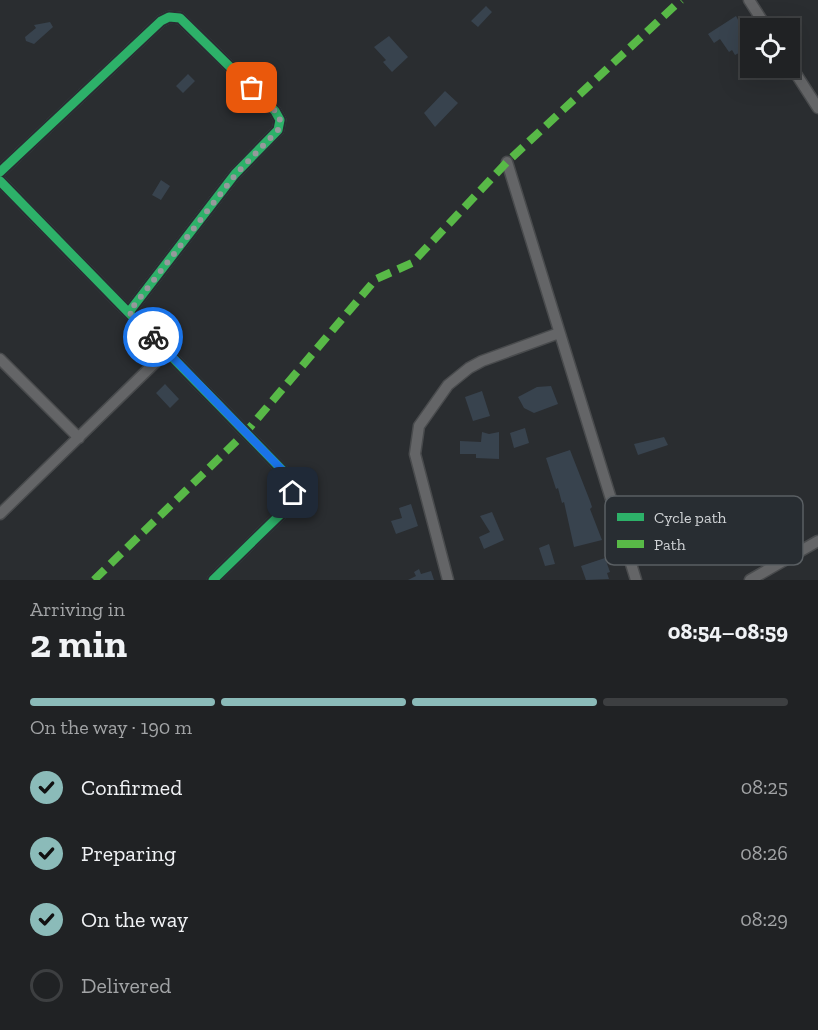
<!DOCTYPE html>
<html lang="en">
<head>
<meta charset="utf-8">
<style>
	body { margin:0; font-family:"Zilla Slab",serif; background:#2d2f31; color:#f1f3f6; height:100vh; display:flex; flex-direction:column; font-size:22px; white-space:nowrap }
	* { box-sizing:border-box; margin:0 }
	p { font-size:20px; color:#a2a4a6 }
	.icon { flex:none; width:33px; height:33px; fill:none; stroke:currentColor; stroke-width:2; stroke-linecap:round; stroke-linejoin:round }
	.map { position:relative; height:580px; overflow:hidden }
	.drawer { display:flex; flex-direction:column; background:#202224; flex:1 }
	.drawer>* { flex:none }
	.tools { position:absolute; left:740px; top:18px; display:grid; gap:12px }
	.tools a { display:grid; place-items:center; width:60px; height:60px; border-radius:0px; background:#202224; box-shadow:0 6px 24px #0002,0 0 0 2px #3d3f41; font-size:30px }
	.pin { position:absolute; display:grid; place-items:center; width:51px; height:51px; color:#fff; margin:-26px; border-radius:12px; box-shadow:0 3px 9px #0006 }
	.courier { position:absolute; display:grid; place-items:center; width:60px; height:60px; margin:-30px; border:4px solid #1a73e8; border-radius:50%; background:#fff; color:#222; box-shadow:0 2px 8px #0007 }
	.headline em { font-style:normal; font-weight:700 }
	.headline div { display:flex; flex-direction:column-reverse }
	.headline { display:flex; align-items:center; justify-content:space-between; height:102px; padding:0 30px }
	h1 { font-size:39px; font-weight:700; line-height:45px }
	.bar { display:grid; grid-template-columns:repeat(4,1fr); gap:9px 6px; align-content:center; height:72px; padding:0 30px }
	.bar i { height:8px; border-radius:4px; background:#3d3f41 }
	.bar .active { background:#8bbbb9 }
	.bar p { grid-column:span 4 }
	ol { padding:0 30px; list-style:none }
	li { display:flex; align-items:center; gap:18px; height:66px }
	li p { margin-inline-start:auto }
	li .icon { padding:6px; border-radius:50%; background:#8bbbb9; color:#111; stroke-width:4 }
	li:last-child { color:#a2a4a6 }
	li i { width:33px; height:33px; border:3px solid #3d3f41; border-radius:50% }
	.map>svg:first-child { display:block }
	.building { fill:#38434e }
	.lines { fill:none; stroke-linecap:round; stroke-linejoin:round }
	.minor-casing { stroke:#494b4d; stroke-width:13 }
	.minor { stroke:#646567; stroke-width:10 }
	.quiet { stroke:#58b947; stroke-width:8; stroke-dasharray:15 8; stroke-linecap:butt }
	.cycleway-casing { stroke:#282d32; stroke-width:13 }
	.cycleway { stroke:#2db169; stroke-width:9 }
	.done { stroke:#96999c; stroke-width:6; stroke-dasharray:0 10.8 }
	.route { stroke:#1a73e8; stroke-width:8 }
	.key { fill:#282d32; stroke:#5a5f63; stroke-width:1.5 }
	.key-label { font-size:16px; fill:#d0d3d6 }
</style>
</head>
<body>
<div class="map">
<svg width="818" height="580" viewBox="0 0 818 580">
	<rect width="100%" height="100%" fill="#2a2d30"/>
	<!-- building -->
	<path class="building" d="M486,6L492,12L478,27L471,21Z
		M736,16L748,38L750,37V47L735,55L732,50L729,52L720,39L714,43L708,34Z
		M50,22L53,27L34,44L26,41L25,37L36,28L34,25Z
		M389,36L408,57L392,72L383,62L386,60L374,47Z
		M188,74L195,81L183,93L176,86Z
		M445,91L458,103L435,127L424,113Z
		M161,180L170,186L161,200L152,195Z
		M165,384L179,399L170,408L156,393Z
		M551,386L558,404L534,413L524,408L518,397L537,387Z
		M482,391L490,416L473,421L465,397Z
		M525,428L529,443L514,448L510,433Z
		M482,432L489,434L499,432V459L476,458V454H460V441L481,442Z
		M664,437L668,445L638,455L634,444Z
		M570,450L590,501L592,507L590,509L602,540L574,547L564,502L562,503L558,488L556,489L546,458Z
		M411,504L418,526L396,534L391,521L402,518L399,508Z
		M492,512L504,540L484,549L479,537L490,532L480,516Z
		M549,544L555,564L545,566L539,548Z
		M605,558L610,572L607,573L609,579L586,580L581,566Z
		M419,569L421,574L431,571L434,580H408L416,576L414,572Z"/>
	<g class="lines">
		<defs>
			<path id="minor" d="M749,0L767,28
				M789,63L818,108
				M507,162L636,580
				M0,172L161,21L169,17L180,18L275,111L280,120L278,130L235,174L129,312
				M0,181L291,479L294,486L290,505L213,580
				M0,359L79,438
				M0,514L167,351
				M448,580L415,454L419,426L448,385L469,368L482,361L559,333
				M750,580L818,541"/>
		</defs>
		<!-- minor casing -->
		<use href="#minor" class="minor-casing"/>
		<!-- minor -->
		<use href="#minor" class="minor"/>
		<!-- quiet -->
		<path class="quiet" d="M94,580L246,432L376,279L412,263L507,162L681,0"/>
		<defs>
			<path id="cycleway" d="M0,172L161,21L169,17L180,18L275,111L280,120L278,130L235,174L129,312
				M0,181L291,479L294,486L290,505L213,580"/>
		</defs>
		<!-- cycleway casing -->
		<use href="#cycleway" class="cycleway-casing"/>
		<!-- cycleway -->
		<use href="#cycleway" class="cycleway"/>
	</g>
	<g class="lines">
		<!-- done -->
		<path class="done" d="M153,337L129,312L236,174L278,130L280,120L275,111L252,88"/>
		<!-- route -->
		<path class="route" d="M153,337L291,479L293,493"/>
	</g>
	<!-- legend -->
	<rect x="605" y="496" width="198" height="69" rx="9" class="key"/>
	<rect x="617" y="513" width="27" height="8" fill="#2db169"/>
	<rect x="617" y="540" width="27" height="8" fill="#58b947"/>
	<g class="key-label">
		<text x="654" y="523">Cycle path</text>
		<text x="654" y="550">Path</text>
	</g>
</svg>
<div class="tools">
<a><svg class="icon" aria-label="locate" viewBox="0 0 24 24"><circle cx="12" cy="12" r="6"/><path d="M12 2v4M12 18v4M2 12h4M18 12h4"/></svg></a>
</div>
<div class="pin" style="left:252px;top:88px;background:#ea580c"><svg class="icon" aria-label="bag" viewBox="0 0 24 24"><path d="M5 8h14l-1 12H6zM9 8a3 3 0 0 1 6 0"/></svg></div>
<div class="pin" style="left:293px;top:493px;background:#1f2937"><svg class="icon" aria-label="home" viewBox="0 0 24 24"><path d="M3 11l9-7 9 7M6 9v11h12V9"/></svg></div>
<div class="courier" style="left:153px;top:337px"><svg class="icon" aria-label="bike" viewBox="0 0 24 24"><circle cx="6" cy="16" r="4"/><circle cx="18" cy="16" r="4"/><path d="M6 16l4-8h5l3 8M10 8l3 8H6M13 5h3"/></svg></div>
</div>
<section class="drawer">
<div class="headline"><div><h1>2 min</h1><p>Arriving in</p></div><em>08:54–08:59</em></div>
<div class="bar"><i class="active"></i><i class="active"></i><i class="active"></i><i></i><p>On the way · 190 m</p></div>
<ol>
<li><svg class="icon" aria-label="check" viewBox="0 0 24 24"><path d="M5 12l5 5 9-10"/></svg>Confirmed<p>08:25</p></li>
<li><svg class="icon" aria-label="check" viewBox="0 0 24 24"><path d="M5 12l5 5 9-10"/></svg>Preparing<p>08:26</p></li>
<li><svg class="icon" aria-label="check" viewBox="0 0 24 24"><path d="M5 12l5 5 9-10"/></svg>On the way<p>08:29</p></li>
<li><i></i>Delivered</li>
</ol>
</section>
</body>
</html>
